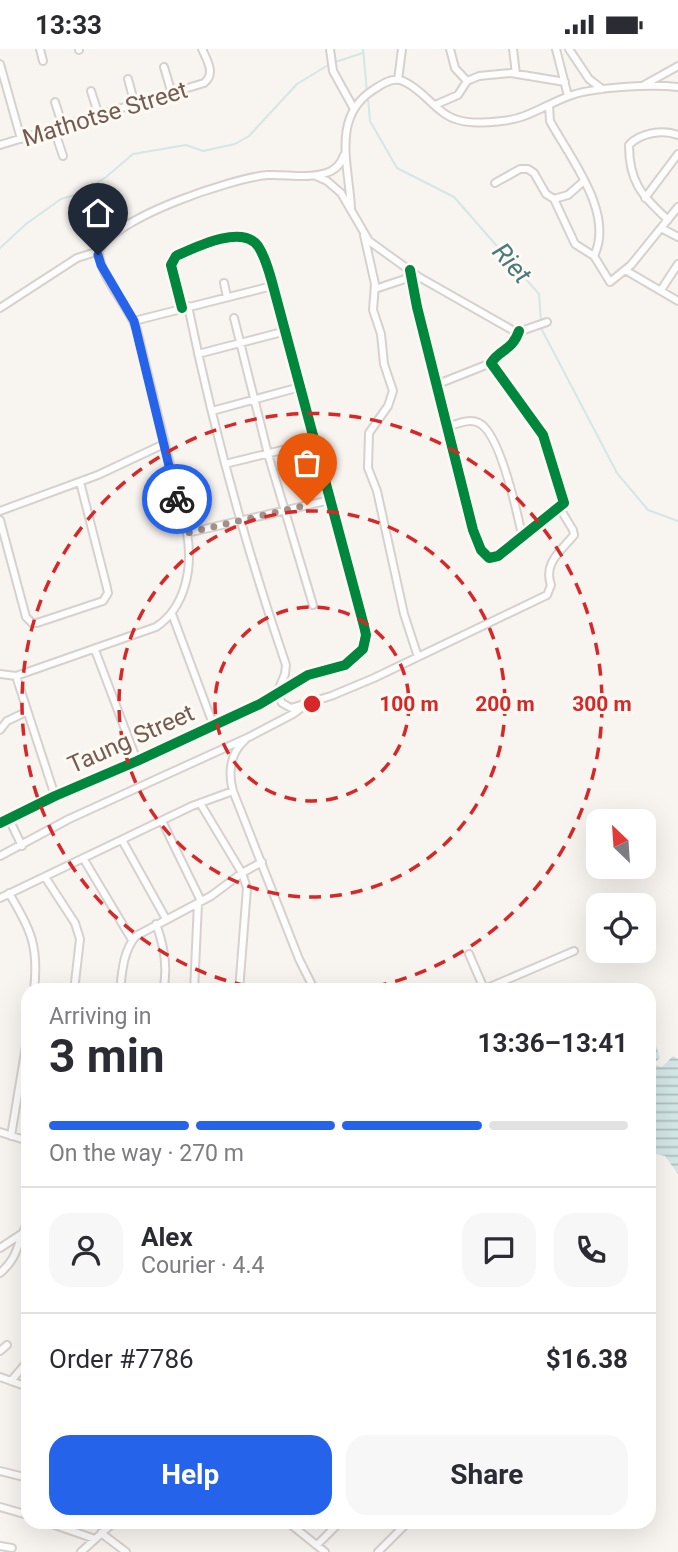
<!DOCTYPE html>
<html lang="en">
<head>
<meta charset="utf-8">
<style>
	body { margin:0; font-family:Roboto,sans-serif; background:#f7f7f7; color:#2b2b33; height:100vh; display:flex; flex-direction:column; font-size:26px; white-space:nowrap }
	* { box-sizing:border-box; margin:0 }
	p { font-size:23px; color:#7c7c81 }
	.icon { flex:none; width:38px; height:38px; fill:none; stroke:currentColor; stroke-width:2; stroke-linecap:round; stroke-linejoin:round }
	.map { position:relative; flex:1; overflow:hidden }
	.sheet { position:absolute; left:21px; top:934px; width:635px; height:546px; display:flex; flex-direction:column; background:#fff; border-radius:21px; box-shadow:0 7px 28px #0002 }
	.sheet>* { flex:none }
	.needle { width:46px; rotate:335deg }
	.buttons { position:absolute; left:586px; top:760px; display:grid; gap:14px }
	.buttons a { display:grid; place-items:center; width:70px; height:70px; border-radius:14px; background:#fff; box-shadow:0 7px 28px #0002; font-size:35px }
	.pin { position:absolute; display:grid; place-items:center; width:60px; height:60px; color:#fff; margin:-72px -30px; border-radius:50% 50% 50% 0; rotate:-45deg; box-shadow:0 0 7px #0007 }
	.pin .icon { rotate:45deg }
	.courier { position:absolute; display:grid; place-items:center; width:70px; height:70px; margin:-35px; border:5px solid #2563eb; border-radius:50%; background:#fff; color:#222; box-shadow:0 2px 9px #0007 }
	.head em { font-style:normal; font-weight:700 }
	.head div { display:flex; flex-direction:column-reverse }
	.head { display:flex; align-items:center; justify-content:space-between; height:119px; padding:0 28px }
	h1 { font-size:46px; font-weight:700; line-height:52px }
	.bar { display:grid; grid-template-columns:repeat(4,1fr); gap:10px 7px; align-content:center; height:84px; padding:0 28px }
	.bar i { height:9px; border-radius:5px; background:#e1e1e2 }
	.bar .selected { background:#2563eb }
	.bar p { grid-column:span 4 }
	.line { display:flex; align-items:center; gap:18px; padding:0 28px; border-top:2px solid #e1e1e2 }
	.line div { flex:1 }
	.round { display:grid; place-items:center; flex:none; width:74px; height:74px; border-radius:21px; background:#f7f7f7 }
	.primary-button { display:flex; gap:14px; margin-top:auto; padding:14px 28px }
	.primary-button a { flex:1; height:80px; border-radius:21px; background:#2563eb; color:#fff; font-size:28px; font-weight:700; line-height:80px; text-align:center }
	.primary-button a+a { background:#f7f7f7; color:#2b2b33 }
	.status { display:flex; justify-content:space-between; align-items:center; height:49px; padding:0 35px; background:#fff; direction:ltr }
	.status svg { height:19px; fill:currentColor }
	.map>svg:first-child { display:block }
	.water { fill:url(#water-rules) }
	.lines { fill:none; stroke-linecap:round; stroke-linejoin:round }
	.stream { stroke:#d3e7e7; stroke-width:2 }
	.minor-casing { stroke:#d7d1ce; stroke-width:10 }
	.minor { stroke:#fefdfd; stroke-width:6 }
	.cycleway-casing { stroke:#fdf9f3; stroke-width:15 }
	.cycleway { stroke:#00873e; stroke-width:10 }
	.done { stroke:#a29189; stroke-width:7; stroke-dasharray:0 12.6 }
	.route { stroke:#2563eb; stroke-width:9 }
	.ring { fill:none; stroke:#d62828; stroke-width:3.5; stroke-dasharray:12 9 }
	.labels { text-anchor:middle; stroke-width:6; stroke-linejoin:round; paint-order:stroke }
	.street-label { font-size:24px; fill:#745b51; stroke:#fdf9f3 }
	.water-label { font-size:26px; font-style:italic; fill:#4a797e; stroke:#fdf9f3 }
	.centre { fill:#d62828; stroke:#fdf9f3; stroke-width:3.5 }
	.ring-label { font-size:21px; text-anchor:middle; font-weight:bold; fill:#d62828; stroke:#fdf9f3; stroke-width:6; stroke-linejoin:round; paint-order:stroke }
</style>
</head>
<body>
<div class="status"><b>13:33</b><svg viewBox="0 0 49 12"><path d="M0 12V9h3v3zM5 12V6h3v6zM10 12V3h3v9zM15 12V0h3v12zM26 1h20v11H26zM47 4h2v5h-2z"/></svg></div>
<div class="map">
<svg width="678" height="1503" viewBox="0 0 678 1503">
	<defs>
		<pattern id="water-rules" width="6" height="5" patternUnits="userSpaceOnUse" patternTransform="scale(1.75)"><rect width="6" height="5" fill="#d3e7e7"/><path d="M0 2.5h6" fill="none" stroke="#b0bebe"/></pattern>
	</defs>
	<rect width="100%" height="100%" fill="#f8f4f0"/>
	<!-- water -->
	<path class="water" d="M649,983L655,993L660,1009L653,1015L662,1018L673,1007L678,1010V1125L665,1107L652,1104L649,1098Z"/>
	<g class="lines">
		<!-- stream -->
		<path class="stream" d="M363,0L367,43
			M335,13L363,4
			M368,49L370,72L397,119L454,148L539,245L541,273
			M0,199L26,175L61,150L81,144L106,128L133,105L186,96L203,102L235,95L249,87L297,35L330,15
			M541,279L617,424L648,461L678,472"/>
		<defs>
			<path id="minor" d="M40,0L43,12
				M79,0V1
				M330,0L333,22L354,60
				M450,0L455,19L467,32
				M513,0L516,25
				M556,0L568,47
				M569,0L589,30L602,40
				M0,15L21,90
				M164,18L172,45
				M128,30L135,56
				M398,31L402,0
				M644,36L678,17
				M91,42L99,67
				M55,53L63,78
				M435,56L458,46L467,32L479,27L511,24L565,33
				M549,57L550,72C570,109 615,164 594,207L610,233L631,216L678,158
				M54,80L63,107
				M0,96L204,34C216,25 207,11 202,0
				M316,127L327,132L341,144L369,192L419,228L514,282L524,281L547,273
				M495,134L520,120H528L534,124L546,145L554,150L575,195L594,207
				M645,149L678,105
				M554,150L568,146L584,132
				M351,159C349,117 331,68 373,41C382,35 392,28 403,32C421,40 429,54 445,65C461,76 483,74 502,72C528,70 548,54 572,46C597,38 651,35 678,38
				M668,171C642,146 629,134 629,96C640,84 663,80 678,86
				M661,179L678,188
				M364,186L375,235L373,261L381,285L384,315L393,342L388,357L369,384L368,419L377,442L404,565L418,608
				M410,221L417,258L473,481L481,501L489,509L498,507L564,454L543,386L491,314C500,300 512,302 519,282
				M625,221L678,252
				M224,234L227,248
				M375,240L411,228
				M661,241L678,215
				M188,257C213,379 246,499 286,616L285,625L277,644
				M0,259L77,209L99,202C115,168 230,130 267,126C287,125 307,130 326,124C336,121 341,115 344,106
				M234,269L268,405L313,556
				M134,272L272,237
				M198,305L286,282
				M438,335L491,314
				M212,362L300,338
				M447,378C457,375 469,369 479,374C500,384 517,463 522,486
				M225,415L315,393
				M0,462L98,426L164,395
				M0,471L26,568L32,574H37L103,552L108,544L107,539L80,433
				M187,484L330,451
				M172,565L213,675
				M95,601L137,712
				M0,625L16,627L156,578C186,558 193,518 187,484L137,281C128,256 99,228 99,202
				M16,627L55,747
				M277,644L282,654L291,659L331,647L374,629L547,546L551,536C543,514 561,502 574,486L573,481L559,458
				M0,681L7,672L26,663
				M245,691C230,704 228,724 233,742L299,910L315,942
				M200,754L242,824L247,839L239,942
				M9,770L22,797
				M162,772L201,852
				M0,774L55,747L137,712L260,655L308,626L345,616L363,600L366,586L364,577L272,233C269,222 264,206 258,197C242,175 196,198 176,207L171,216L182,259
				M122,791L166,870
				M0,807L69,770L249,688L293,665L305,656
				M83,809L132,891
				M45,828L75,874L80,890L74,942
				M9,844C31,882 39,896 34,942
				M0,849L192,757L233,742
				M156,875C164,896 168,920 163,942
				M469,905L485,942
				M485,940L574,902
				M120,942C122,923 123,902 136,887L211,847L242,824L262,813
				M194,942L198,854
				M0,1083L28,1092
				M11,1087L28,985
				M0,1199L23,1184
				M0,1224C20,1207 16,1194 28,1173
				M0,1302L7,1296
				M0,1328L28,1338
				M11,1332L28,1312
				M0,1422L28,1429
				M0,1458L28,1466
				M49,1474L95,1490
				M289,1474L325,1503
				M101,1484L126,1503
				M317,1496L339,1474
				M0,1497L12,1499
				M81,1503L113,1474
				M378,1503L407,1474"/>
		</defs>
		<!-- minor casing -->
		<use href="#minor" class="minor-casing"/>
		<!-- minor -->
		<use href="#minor" class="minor"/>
		<defs>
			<path id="cycleway" d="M410,221L417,258L473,481L481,501L489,509L498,507L564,454L543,386L491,314C500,300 512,302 519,282
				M0,774L55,747L137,712L260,655L308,626L345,616L363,600L366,586L364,577L272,233C269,222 264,206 258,197C242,175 196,198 176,207L171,216L182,259"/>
		</defs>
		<!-- cycleway casing -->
		<use href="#cycleway" class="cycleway-casing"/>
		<!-- cycleway -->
		<use href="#cycleway" class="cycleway"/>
	</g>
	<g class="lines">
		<!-- done -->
		<path class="done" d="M177,450L187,484L307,456"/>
		<!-- route -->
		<path class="route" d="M98,206L101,216L134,272L177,450"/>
	</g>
	<!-- distance rings -->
	<g class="ring">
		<circle cx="312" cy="655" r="97"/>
		<circle cx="312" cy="655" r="193"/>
		<path d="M267 941A290 290 0 1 1 357 941"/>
	</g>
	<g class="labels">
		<!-- street labels -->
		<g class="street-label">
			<text transform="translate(105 65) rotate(-17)" y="8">Mathotse Street</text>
			<text transform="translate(131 690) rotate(-24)" y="8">Taung Street</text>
		</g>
		<!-- water labels -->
		<g class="water-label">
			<text transform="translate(512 214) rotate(49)" y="9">Riet</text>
		</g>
	</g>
	<circle cx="312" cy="655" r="10" class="centre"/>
	<g class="ring-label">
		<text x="409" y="662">100 m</text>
		<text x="505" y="662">200 m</text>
		<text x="602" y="662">300 m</text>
	</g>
</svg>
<div class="buttons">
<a><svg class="needle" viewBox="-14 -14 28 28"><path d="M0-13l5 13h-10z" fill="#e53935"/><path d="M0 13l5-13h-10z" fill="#7c7c81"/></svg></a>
<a><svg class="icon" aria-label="locate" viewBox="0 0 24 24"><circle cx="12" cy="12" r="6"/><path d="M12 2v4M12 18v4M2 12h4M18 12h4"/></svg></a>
</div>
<div class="pin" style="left:307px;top:456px;background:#ea580c"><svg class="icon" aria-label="bag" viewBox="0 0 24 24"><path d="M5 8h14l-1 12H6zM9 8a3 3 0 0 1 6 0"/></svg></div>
<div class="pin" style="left:98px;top:206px;background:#1f2937"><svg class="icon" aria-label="home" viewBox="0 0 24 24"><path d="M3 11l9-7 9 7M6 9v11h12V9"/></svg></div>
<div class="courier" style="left:177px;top:450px"><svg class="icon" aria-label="bike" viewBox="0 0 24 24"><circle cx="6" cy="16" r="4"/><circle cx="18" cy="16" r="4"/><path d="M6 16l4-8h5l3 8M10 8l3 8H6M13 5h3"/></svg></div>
<section class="sheet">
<div class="head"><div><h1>3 min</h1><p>Arriving in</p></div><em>13:36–13:41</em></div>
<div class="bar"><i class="selected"></i><i class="selected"></i><i class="selected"></i><i></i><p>On the way · 270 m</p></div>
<div class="line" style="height:126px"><a class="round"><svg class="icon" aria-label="person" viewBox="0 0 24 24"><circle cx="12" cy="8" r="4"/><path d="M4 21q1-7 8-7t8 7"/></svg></a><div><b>Alex</b><p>Courier · 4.4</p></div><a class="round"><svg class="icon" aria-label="chat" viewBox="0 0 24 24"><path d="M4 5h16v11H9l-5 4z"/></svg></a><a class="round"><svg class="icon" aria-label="phone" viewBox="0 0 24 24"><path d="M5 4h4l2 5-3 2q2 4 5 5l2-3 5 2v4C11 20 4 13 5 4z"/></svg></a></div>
<div class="line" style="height:91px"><div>Order #7786</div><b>$16.38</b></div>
<div class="primary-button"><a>Help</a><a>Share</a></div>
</section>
</div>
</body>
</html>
